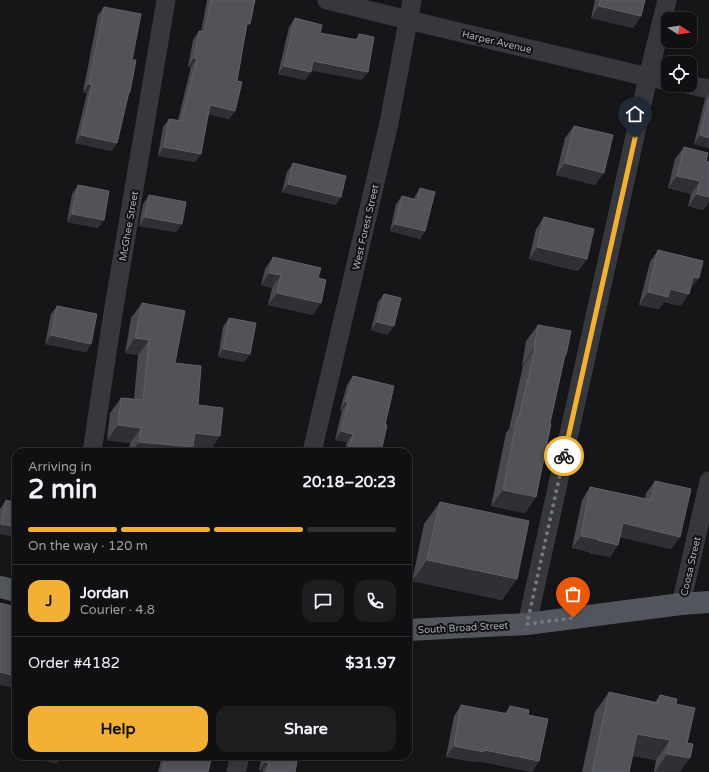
<!DOCTYPE html>
<html lang="en">
<head>
<meta charset="utf-8">
<style>
	body { margin:0; font-family:"Varela Round",sans-serif; background:#1e1e20; color:#f1f3f6; height:100vh; display:flex; flex-direction:column; font-size:15px; white-space:nowrap }
	* { box-sizing:border-box; margin:0 }
	p { font-size:13px; color:#9c9d9f }
	.icon { flex:none; width:22px; height:22px; fill:none; stroke:currentColor; stroke-width:2; stroke-linecap:round; stroke-linejoin:round }
	.map { position:relative; flex:1; overflow:hidden }
	.drawer { position:absolute; left:12px; top:448px; width:400px; height:312px; display:flex; flex-direction:column; background:#101012; border-radius:12px; box-shadow:0 2px 6px #0003,0 0 0 1px #303032 }
	.drawer>* { flex:none }
	.needle { width:26px; rotate:102deg }
	.controls { position:absolute; left:661px; top:12px; display:grid; gap:8px }
	.controls a { display:grid; place-items:center; width:36px; height:36px; border-radius:8px; background:#101012; box-shadow:0 2px 6px #0003,0 0 0 1px #303032; font-size:20px }
	.pin { position:absolute; display:grid; place-items:center; width:34px; height:34px; color:#fff; margin:-41px -17px; border-radius:50% 50% 50% 0; rotate:-45deg; box-shadow:0 0 4px #0007 }
	.pin .icon { rotate:45deg }
	.courier { position:absolute; display:grid; place-items:center; width:40px; height:40px; margin:-20px; border:3px solid #f2b134; border-radius:50%; background:#fff; color:#222; box-shadow:0 1px 5px #0007 }
	.overview em { font-style:normal; font-weight:700 }
	.overview div { display:flex; flex-direction:column-reverse }
	.overview { display:flex; align-items:center; justify-content:space-between; height:68px; padding:0 16px }
	h1 { font-size:26px; font-weight:700; line-height:30px }
	.bar { display:grid; grid-template-columns:repeat(4,1fr); gap:6px 4px; align-content:center; height:48px; padding:0 16px }
	.bar i { height:5px; border-radius:3px; background:#303032 }
	.bar .selected { background:#f2b134 }
	.bar p { grid-column:span 4 }
	.line { display:flex; align-items:center; gap:10px; padding:0 16px; border-top:1px solid #303032 }
	.line div { flex:1 }
	.round { display:grid; place-items:center; flex:none; width:42px; height:42px; border-radius:12px; background:#1e1e20 }
	.button { display:flex; gap:8px; margin-top:auto; padding:8px 16px }
	.button a { flex:1; height:46px; border-radius:12px; background:#f2b134; color:#111; font-size:16px; font-weight:700; line-height:46px; text-align:center }
	.button a+a { background:#1e1e20; color:#f1f3f6 }
	.map>svg:first-child { display:block }
	.lines { fill:none; stroke-linecap:round; stroke-linejoin:round }
	.minor { stroke:#37383d; stroke-width:19 }
	.major { stroke:#53555c; stroke-width:22 }
	.wall { fill:#47494d }
	.shaded-wall { fill:#2f3033 }
	.building { fill:#525359; stroke:#5f6168 }
	.done { stroke:#757880; stroke-width:4; stroke-dasharray:0 7.2 }
	.route { stroke:#f2b134; stroke-width:5 }
	.labels { text-anchor:middle; stroke-width:4; stroke-linejoin:round; paint-order:stroke }
	.street-label { font-size:10px; fill:#a8adb8; stroke:#111113 }
</style>
</head>
<body>
<div class="map">
<svg width="709" height="772" viewBox="0 0 709 772">
	<rect width="100%" height="100%" fill="#161618"/>
	<g class="lines">
		<!-- minor -->
		<path class="minor" d="M327,0L408,20L648,77L668,81
			M690,85L709,89
			M92,452L113,313L166,0
			M312,452L389,123L412,0
			M681,604L709,481
			M527,624L648,77L667,0
			M236,772L240,756"/>
		<!-- major -->
		<path class="major" d="M0,587L16,591
			M408,630L527,624L681,604L709,602"/>
	</g>
	<!-- wall -->
	<path class="wall" d="M207,0H255L246,29L237,81L235,111L229,119L208,114L195,162L158,156L163,127L169,119L178,120L191,67H188L193,40L199,31L201,32Z
		M595,0H645L641,16L633,28L591,18Z
		M104,7L132,60L130,92L128,94L117,143L111,151L75,143L87,93L83,92L98,15Z
		M295,18L320,33L355,40L359,34L362,80L311,70V72L305,80L278,74L289,27Z
		M709,93V148L694,144L705,99Z
		M574,126L595,185L556,175L565,138Z
		M684,147L706,161L709,162V202L703,210L688,206L691,194L668,188L675,159Z
		M293,163L336,205L282,192L287,172Z
		M78,185L98,228L67,222L72,194Z
		M420,188L425,231L420,239L390,231L396,204L402,196L414,199L415,196Z
		M149,195L176,232L139,226L143,204Z
		M544,217L587,259L578,271L529,259L536,229Z
		M658,250L690,290L689,294L680,306L664,302L659,309L639,305L650,262Z
		M273,257L318,278L313,315L268,305L272,288L261,285L265,269Z
		M384,294L388,335L371,330L378,302Z
		M142,303L198,405L210,451L192,449L190,452H129L130,443L107,440L110,413L121,398L134,399L138,355L125,353L131,318Z
		M57,306L91,344L86,352L45,344L51,314Z
		M229,318L244,362L218,357L223,327Z
		M538,325L564,358L550,423L536,497L525,513L491,506L506,433L509,429L523,366H522L526,341Z
		M353,376L385,425L381,452H344L347,442L335,440L342,410H340L347,385Z
		M655,481L680,537L671,549L620,537L618,545L610,557L589,553V552L572,548L582,500L590,487L645,499L646,493Z
		M6,500L16,503V537L0,534V509Z
		M440,502L517,579L502,600L412,581L424,524Z
		M609,692L655,702L660,695L680,772H654L656,760L633,756L629,772H582L595,712Z
		M461,705L505,713L510,706L528,715L539,761L532,772L478,761L476,762L446,757L454,716Z
		M162,756H212L208,772H158Z
		M262,756H298L295,772H263V771L259,770Z"/>
	<!-- shaded-wall -->
	<path class="shaded-wall" d="M599,6L641,16L633,28L591,18Z
		M194,58L197,59L191,67H188Z
		M313,61L368,72L362,80L307,70Z
		M284,66L311,72L305,80L278,74Z
		M89,84L92,85L87,93L83,92Z
		M210,105L235,111L229,119L204,113Z
		M81,135L117,143L111,151L75,143Z
		M700,135L709,138V148L694,144Z
		M164,147L201,154L195,162L158,156Z
		M565,163L604,173L595,185L556,175Z
		M677,176L700,181L691,194L668,188Z
		M288,184L341,197L336,205L282,192Z
		M697,194L709,197V202L703,210L688,206Z
		M72,214L104,220L98,228L67,222Z
		M145,217L182,224L176,232L139,226Z
		M395,224L425,231L420,239L390,231Z
		M537,247L587,259L578,271L529,259Z
		M269,273L281,275L272,288L261,285Z
		M693,277L699,278L690,290L684,289Z
		M670,289L689,294L680,306L664,302L659,309L639,305L648,292Z
		M277,293L321,303L313,315L268,305Z
		M377,322L394,326L388,335L371,330Z
		M51,335L91,344L86,352L45,344Z
		M135,338L149,340L138,355L125,353Z
		M223,349L250,354L244,362L218,357Z
		M534,349H535L523,366H522Z
		M346,402H348L342,410H340Z
		M118,425L141,428L130,443L107,440Z
		M341,431L353,434L347,442L335,440Z
		M195,433L220,436L210,451L192,449L190,452H132L139,442Z
		M503,490L536,497L525,513L491,506Z
		M623,523L680,537L671,549L614,536Z
		M1,524L16,527V537L0,534V525Z
		M581,536L598,539L589,552L572,548Z
		M597,540L618,545L610,557L589,553Z
		M427,560L517,579L502,600L412,581Z
		M0,672L16,676V680L11,687L0,685Z
		M637,734L670,740L656,760L623,754Z
		M454,746L484,750L539,761L532,772L478,761L476,762L446,757Z
		M667,754L690,758L680,772H655Z
		M23,756H62L57,764Z
		M265,762L269,763L263,771L259,770Z"/>
	<!-- building -->
	<path class="building" d="M211,0H255L250,24H247L237,81L242,82L235,111L210,105L201,154L164,147L169,119L181,121L197,59L194,58L199,31L205,32Z
		M600,0H645L641,16L599,6Z
		M104,7L141,14L132,60H136L130,92H129L117,143L81,135L92,85L89,84Z
		M295,18L322,25L320,33L358,40L359,34L374,37L368,72L313,61L311,72L284,66Z
		M709,98V138L700,135Z
		M574,126L613,135L604,173L565,163Z
		M684,147L708,153L706,161L709,162V197L697,194L700,181L677,176Z
		M293,163L346,176L341,197L288,184Z
		M78,185L109,191L104,220L72,214Z
		M420,188L435,192L425,231L395,224L402,196L417,200Z
		M149,195L186,202L182,224L145,217Z
		M544,217L594,229L587,259L537,247Z
		M658,250L703,261L699,278L693,277L689,294L670,289L668,297L648,292Z
		M273,257L321,268L318,278L326,280L321,303L277,293L281,275L269,273Z
		M384,294L401,298L394,326L377,322Z
		M142,303L185,311L175,363L201,366L198,405L223,408L220,436L195,433L193,447L139,442L141,428L118,425L121,398L143,400L149,340L135,338Z
		M57,306L97,314L91,344L51,335Z
		M229,318L256,323L250,354L223,349Z
		M538,325L571,331L566,355H565L550,423L551,424L536,497L503,490L517,417H519L535,349H534Z
		M353,376L394,386L385,425H387L381,452H348L353,434L341,431L348,402H346Z
		M655,481L691,489L680,537L623,523L618,545L597,540L598,539L581,536L590,487L651,500Z
		M6,500L16,503V527L1,524Z
		M440,502L529,521L517,579L427,560Z
		M0,603L16,607V676L0,672Z
		M609,692L658,703L660,695L677,699L676,704L695,708L687,743L693,744L690,758L667,754L670,740L637,734L629,772H592Z
		M461,705L508,714L510,706L529,710L528,715L548,719L539,761L484,750V752L454,746Z
		M166,756H212L208,772H162Z
		M266,756H298L295,772H267L269,763L265,762Z"/>
	<g class="lines">
		<!-- done -->
		<path class="done" d="M564,456L527,624L573,618"/>
		<!-- route -->
		<path class="route" d="M564,456L635,138"/>
	</g>
	<g class="labels">
		<!-- street labels -->
		<g class="street-label">
			<text transform="translate(497 41) rotate(13)" y="4">Harper Avenue</text>
			<text transform="translate(128 226) rotate(-80)" y="4">McGhee Street</text>
			<text transform="translate(365 227) rotate(-77)" y="4">West Forest Street</text>
			<text transform="translate(690 566) rotate(-77)" y="4">Coosa Street</text>
			<text transform="translate(463 627) rotate(-3)" y="4">South Broad Street</text>
		</g>
	</g>
</svg>
<div class="controls">
<a><svg class="needle" viewBox="-14 -14 28 28"><path d="M0-13l5 13h-10z" fill="#e53935"/><path d="M0 13l5-13h-10z" fill="#9c9d9f"/></svg></a>
<a><svg class="icon" aria-label="locate" viewBox="0 0 24 24"><circle cx="12" cy="12" r="6"/><path d="M12 2v4M12 18v4M2 12h4M18 12h4"/></svg></a>
</div>
<div class="pin" style="left:573px;top:618px;background:#ea580c"><svg class="icon" aria-label="bag" viewBox="0 0 24 24"><path d="M5 8h14l-1 12H6zM9 8a3 3 0 0 1 6 0"/></svg></div>
<div class="pin" style="left:635px;top:138px;background:#1f2937"><svg class="icon" aria-label="home" viewBox="0 0 24 24"><path d="M3 11l9-7 9 7M6 9v11h12V9"/></svg></div>
<div class="courier" style="left:564px;top:456px"><svg class="icon" aria-label="bike" viewBox="0 0 24 24"><circle cx="6" cy="16" r="4"/><circle cx="18" cy="16" r="4"/><path d="M6 16l4-8h5l3 8M10 8l3 8H6M13 5h3"/></svg></div>
<section class="drawer">
<div class="overview"><div><h1>2 min</h1><p>Arriving in</p></div><em>20:18–20:23</em></div>
<div class="bar"><i class="selected"></i><i class="selected"></i><i class="selected"></i><i></i><p>On the way · 120 m</p></div>
<div class="line" style="height:72px"><b class="round" style="background:#f2b134;color:#111">J</b><div><b>Jordan</b><p>Courier · 4.8</p></div><a class="round"><svg class="icon" aria-label="chat" viewBox="0 0 24 24"><path d="M4 5h16v11H9l-5 4z"/></svg></a><a class="round"><svg class="icon" aria-label="phone" viewBox="0 0 24 24"><path d="M5 4h4l2 5-3 2q2 4 5 5l2-3 5 2v4C11 20 4 13 5 4z"/></svg></a></div>
<div class="line" style="height:52px"><div>Order #4182</div><b>$31.97</b></div>
<div class="button"><a>Help</a><a>Share</a></div>
</section>
</div>
</body>
</html>
